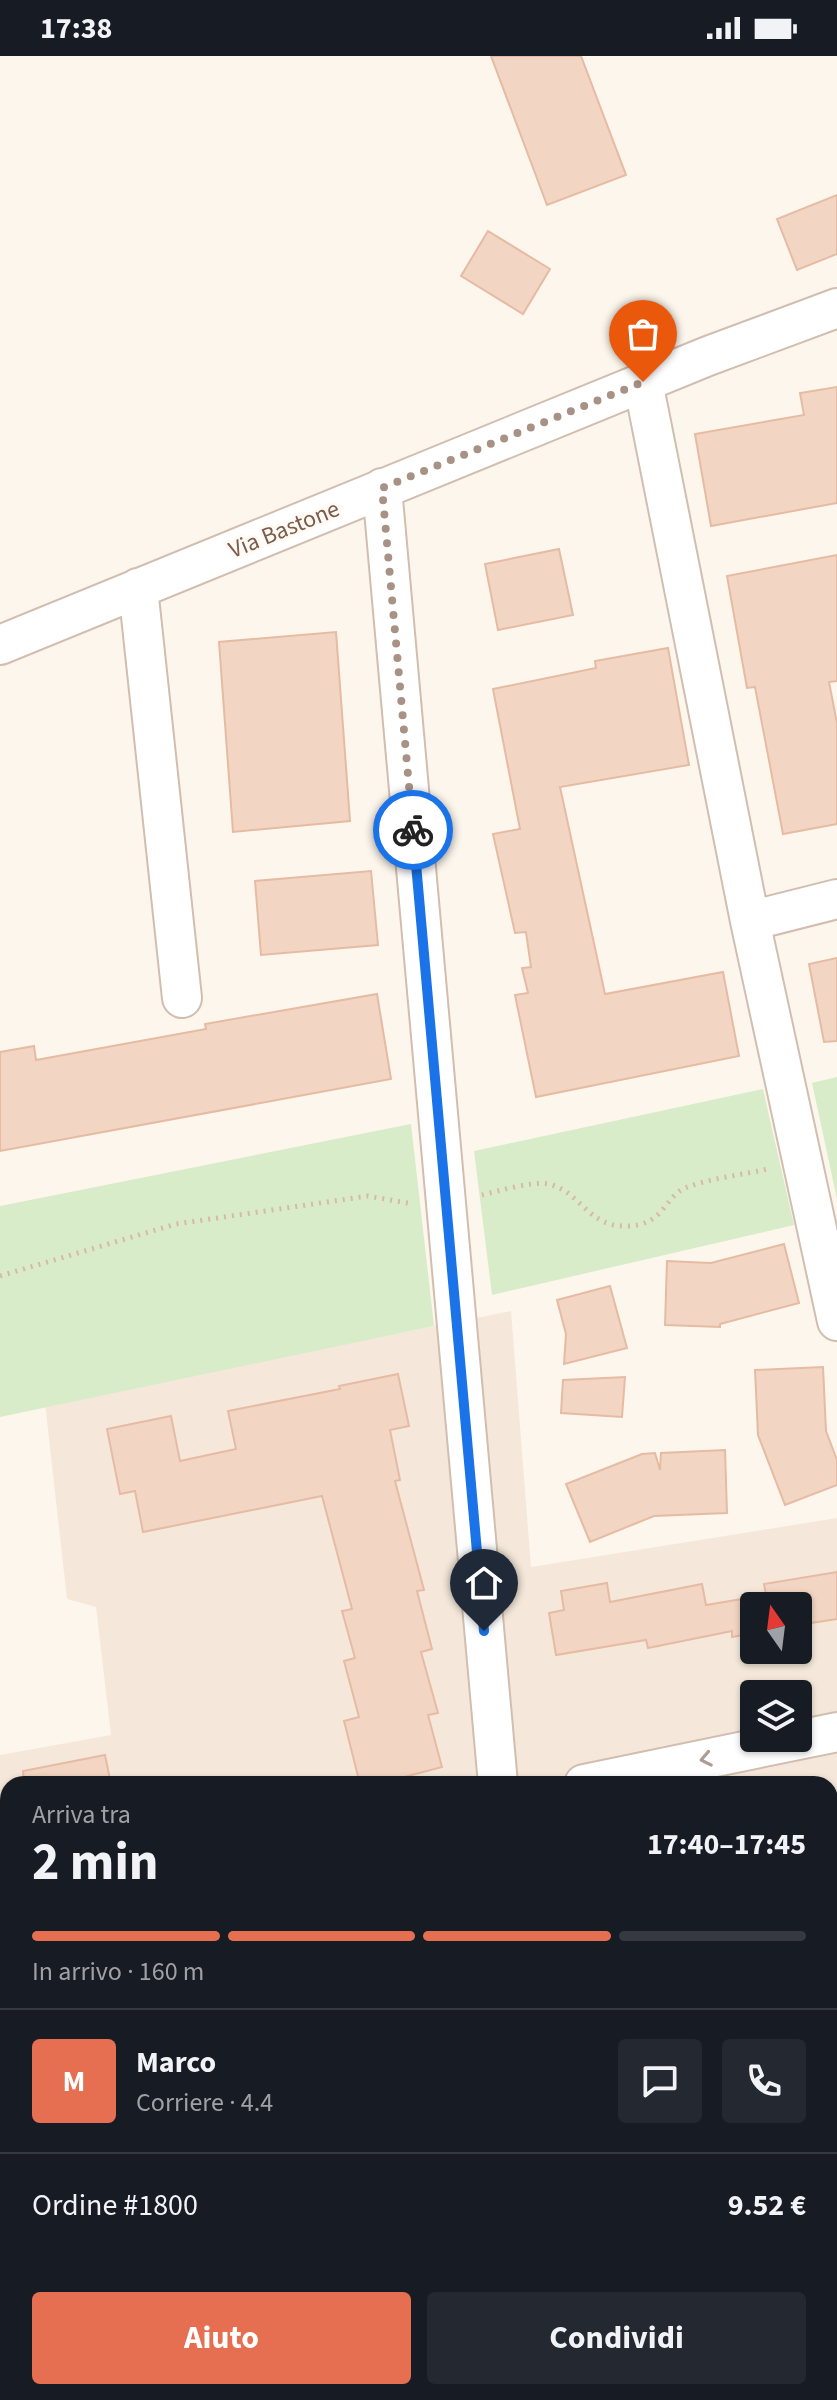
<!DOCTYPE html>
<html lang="it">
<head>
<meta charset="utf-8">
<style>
	body { margin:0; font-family:"Source Sans 3",sans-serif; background:#242831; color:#f1f3f6; height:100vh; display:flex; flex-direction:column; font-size:30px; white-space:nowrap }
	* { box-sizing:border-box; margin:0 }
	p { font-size:26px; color:#9ea1a6 }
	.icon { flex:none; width:44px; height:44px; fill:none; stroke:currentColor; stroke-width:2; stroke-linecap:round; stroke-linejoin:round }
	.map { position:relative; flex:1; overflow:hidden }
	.side { position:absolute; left:0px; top:1720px; width:838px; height:624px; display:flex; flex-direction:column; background:#171b24; border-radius:24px 24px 0 0; box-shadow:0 2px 6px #0004 }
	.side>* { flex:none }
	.needle { width:52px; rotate:346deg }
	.buttons { position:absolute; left:740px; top:1536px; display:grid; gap:16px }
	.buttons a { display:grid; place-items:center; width:72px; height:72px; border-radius:8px; background:#171b24; box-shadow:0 2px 6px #0004; font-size:40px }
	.pin { position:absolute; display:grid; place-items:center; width:68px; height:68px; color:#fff; margin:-82px -34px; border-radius:50% 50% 50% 0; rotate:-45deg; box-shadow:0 0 8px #0007 }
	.pin .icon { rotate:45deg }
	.courier { position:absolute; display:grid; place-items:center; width:80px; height:80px; margin:-40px; border:6px solid #1a73e8; border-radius:50%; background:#fff; color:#222; box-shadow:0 2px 10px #0007 }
	.summary em { font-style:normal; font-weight:700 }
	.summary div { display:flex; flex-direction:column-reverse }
	.summary { display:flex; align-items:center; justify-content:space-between; height:136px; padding:0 32px }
	h1 { font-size:52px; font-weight:700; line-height:60px }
	.bar { display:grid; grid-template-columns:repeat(4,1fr); gap:12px 8px; align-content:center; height:96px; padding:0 32px }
	.bar i { height:10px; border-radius:6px; background:#363941 }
	.bar .active { background:#e76f51 }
	.bar p { grid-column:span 4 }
	.line { display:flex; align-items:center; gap:20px; padding:0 32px; border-top:2px solid #363941 }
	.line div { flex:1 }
	.round { display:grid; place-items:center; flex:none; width:84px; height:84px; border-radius:8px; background:#242831 }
	.cta { display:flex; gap:16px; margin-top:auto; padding:16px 32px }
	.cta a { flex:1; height:92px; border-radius:8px; background:#e76f51; color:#fff; font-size:32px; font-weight:700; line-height:92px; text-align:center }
	.cta a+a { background:#242831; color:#f1f3f6 }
	.status { display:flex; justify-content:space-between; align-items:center; height:56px; padding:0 40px; background:#171b24; direction:ltr }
	.status svg { height:22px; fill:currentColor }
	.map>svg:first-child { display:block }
	.residential { fill:#f5e8da; fill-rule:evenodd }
	.green { fill:#d8ecc9 }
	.building { fill:#f3d5c3; stroke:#e6bba3; stroke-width:2 }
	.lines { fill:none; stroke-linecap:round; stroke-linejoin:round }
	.street-casing { stroke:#d1beb0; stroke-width:42 }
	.path { stroke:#d9b8a5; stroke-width:5; stroke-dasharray:2 6; stroke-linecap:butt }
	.street { stroke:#fff; stroke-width:38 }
	.oneway { stroke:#af9d94 }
	.done { stroke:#a89285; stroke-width:8; stroke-dasharray:0 14.4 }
	.route { stroke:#1a73e8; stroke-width:10 }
	.labels { text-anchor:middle; stroke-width:6; stroke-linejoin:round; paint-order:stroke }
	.street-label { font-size:24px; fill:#7a5c4d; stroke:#fffaf3 }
</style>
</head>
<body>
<div class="status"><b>17:38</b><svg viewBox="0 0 49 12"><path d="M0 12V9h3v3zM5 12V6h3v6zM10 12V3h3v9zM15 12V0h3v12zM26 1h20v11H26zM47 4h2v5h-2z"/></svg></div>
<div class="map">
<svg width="837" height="2344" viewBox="0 0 837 2344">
	<rect width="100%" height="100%" fill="#fdf6ec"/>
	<!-- residential -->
	<path class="residential" d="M511,1255L531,1511L837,1462V2235L830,2237V1728H8V2336H664L665,2344H0V1699L111,1679L96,1551L67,1543L45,1347ZM754,1550H798V1594H754ZM754,1638H798V1682H754Z"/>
	<!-- green -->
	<path class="green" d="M837,1021V1143L812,1027Z
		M763,1033L794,1169L492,1239L474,1095Z
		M411,1068L434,1270L0,1361V1150Z
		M837,2235V2344H665L664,2336H830V2237Z"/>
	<!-- building -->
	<path class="building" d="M491,0H581L626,119L547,149Z
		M837,139V198L797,214L777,163Z
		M488,175L550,213L523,258L461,220Z
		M837,331V447L711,470L695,378L804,359L800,337Z
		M559,493L573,559L498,574L485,508Z
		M837,499V625L829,626L837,667V768L783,778L755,631L747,632L727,520Z
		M336,576L350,765L233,776L219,586Z
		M668,592L689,709L560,731L605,938L723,916L739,1000L536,1041L515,939L528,937L522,912L531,911L526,876L515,877L493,778L520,773L493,633L596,612L595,605Z
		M371,815L378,889L261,899L255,825Z
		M837,902V985L824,986L809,908Z
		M377,938L391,1023L0,1095V996L34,990L36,1004L206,973L205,968Z
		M784,1188L799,1247L720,1268V1271L665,1269L667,1205L711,1207Z
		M610,1230L627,1292L564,1308L566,1278L557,1244Z
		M823,1311L826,1375L837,1404V1429L785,1449L758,1379L755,1314Z
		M398,1318L409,1370L390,1374L400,1424L395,1425L424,1534L417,1535L432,1593L421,1596L438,1657L428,1659L442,1711L378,1728H360L344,1665L359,1661L344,1605L355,1602L342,1555L352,1553L322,1440L143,1476L135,1435L120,1438L107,1373L171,1360L180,1405L236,1393L228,1355L340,1333L339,1330Z
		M625,1321L622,1361L561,1357L563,1324Z
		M725,1394L727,1457L654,1460L590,1486L566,1428L642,1398L655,1397L660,1414L661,1397Z
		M837,1516V1563L798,1569V1550H754V1577L732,1581V1575L648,1592L646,1584L556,1599L549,1557L564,1554L561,1535L607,1527L610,1546L702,1528L706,1549L766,1539L764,1528Z
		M105,1699L111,1728H24L23,1715Z"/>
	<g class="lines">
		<defs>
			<path id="street" d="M643,326L750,865L837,1265
				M382,432L498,1728
				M138,532L182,942
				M0,589L708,300L837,252
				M750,865L837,843
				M584,1728L837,1676
				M0,1846L8,1845
				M830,2100L837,2096
				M543,2336V2344
				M288,2344L310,2336"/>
		</defs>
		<!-- street casing -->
		<use href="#street" class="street-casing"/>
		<!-- path -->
		<path class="path" d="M482,1139C498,1135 532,1125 548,1128C581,1135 587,1171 626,1170C664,1170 664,1141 685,1132C710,1122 742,1119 768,1113
			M0,1220L176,1168L368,1140L413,1148
			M0,2184L8,2179"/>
		<!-- street -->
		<use href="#street" class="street"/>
	</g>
	<!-- one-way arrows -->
	<defs><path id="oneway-chevron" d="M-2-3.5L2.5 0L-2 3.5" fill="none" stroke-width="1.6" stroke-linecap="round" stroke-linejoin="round" transform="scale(2)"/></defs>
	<use class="oneway" href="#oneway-chevron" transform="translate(706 1703) rotate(169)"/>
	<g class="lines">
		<!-- done -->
		<path class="done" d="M413,774L382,432L643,326"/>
		<!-- route -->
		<path class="route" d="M413,774L484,1575"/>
	</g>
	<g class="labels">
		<!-- street labels -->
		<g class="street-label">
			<text transform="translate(284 473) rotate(-22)" y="8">Via Bastone</text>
		</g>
	</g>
</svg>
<div class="buttons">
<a><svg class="needle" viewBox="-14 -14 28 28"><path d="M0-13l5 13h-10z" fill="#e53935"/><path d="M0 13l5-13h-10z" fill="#9ea1a6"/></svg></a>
<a><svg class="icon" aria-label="layers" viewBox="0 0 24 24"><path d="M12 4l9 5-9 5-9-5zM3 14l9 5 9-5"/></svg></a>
</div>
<div class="pin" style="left:643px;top:326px;background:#ea580c"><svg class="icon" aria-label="bag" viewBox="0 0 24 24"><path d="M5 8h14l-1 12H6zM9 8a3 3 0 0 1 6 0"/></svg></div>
<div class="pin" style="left:484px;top:1575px;background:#1f2937"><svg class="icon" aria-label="home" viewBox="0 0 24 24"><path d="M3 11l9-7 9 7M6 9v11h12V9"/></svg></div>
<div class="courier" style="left:413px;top:774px"><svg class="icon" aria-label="bike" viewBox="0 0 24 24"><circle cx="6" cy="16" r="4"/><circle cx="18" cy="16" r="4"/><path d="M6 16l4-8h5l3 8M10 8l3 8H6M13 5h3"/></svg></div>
<section class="side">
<div class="summary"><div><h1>2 min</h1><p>Arriva tra</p></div><em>17:40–17:45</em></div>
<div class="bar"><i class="active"></i><i class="active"></i><i class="active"></i><i></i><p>In arrivo · 160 m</p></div>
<div class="line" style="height:144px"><b class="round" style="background:#e76f51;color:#fff">M</b><div><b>Marco</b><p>Corriere · 4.4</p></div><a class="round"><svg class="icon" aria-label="chat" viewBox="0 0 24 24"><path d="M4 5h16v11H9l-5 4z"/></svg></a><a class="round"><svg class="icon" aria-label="phone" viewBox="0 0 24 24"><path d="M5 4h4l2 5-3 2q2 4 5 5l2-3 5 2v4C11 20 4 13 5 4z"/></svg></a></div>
<div class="line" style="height:104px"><div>Ordine #1800</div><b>9.52 €</b></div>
<div class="cta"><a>Aiuto</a><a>Condividi</a></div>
</section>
</div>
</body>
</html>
